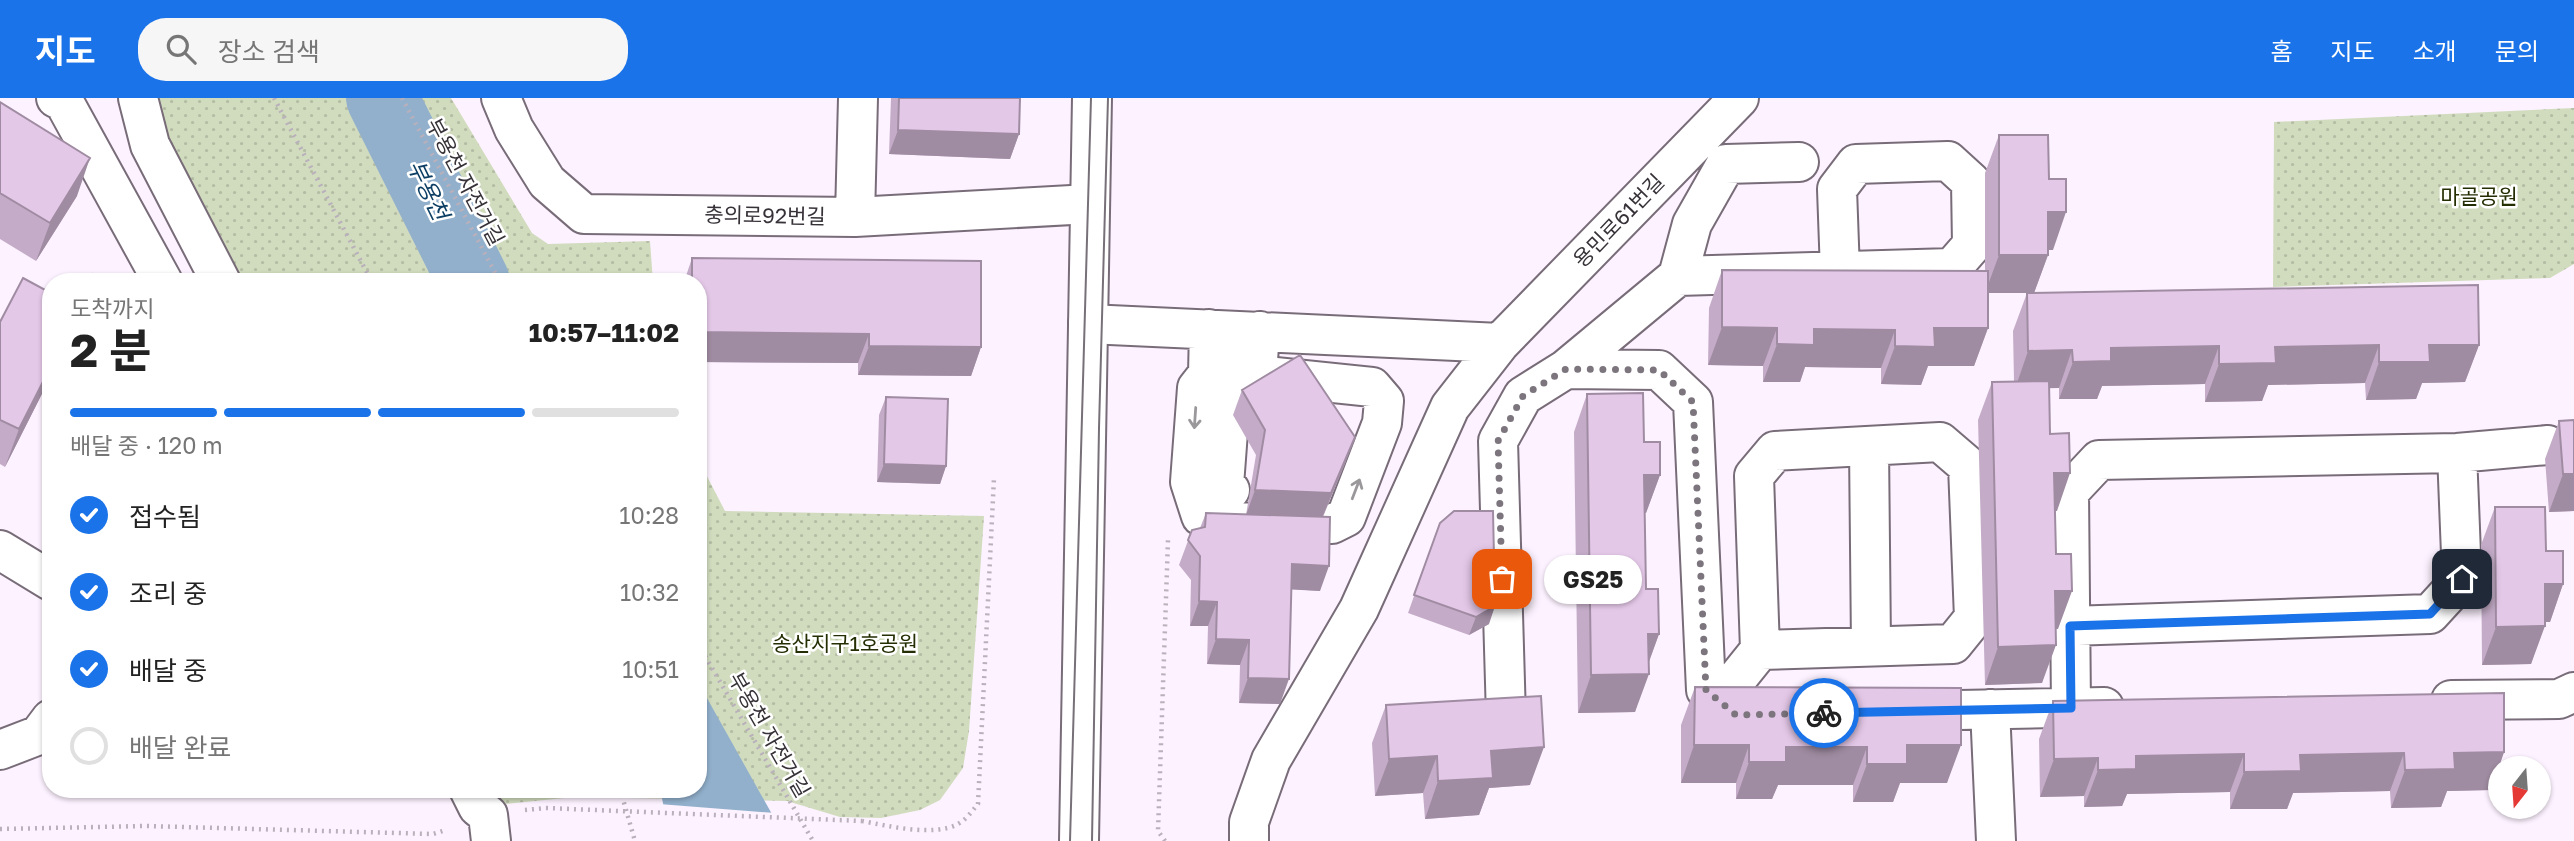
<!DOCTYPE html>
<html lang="ko">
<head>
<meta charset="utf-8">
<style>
	body { margin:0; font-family:"Golos Text","Noto Sans KR",sans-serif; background:#f6f6f6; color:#222; height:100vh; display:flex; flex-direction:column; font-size:26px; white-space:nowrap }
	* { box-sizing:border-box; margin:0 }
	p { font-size:23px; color:#767676 }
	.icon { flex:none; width:38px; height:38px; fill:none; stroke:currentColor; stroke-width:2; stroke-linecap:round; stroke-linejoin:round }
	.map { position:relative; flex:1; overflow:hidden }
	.panel { position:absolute; left:42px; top:175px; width:665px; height:525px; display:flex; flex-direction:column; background:#fff; border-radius:28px; box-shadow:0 2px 5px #0004 }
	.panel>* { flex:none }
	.needle { width:46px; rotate:197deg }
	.controls { position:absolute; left:2488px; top:658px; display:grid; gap:14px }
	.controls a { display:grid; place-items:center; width:63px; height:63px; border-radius:50%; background:#fff; box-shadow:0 2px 5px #0004; font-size:35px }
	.pin { position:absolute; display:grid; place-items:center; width:60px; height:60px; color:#fff; margin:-30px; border-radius:14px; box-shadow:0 4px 10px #0006 }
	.courier { position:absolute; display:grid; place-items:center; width:70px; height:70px; margin:-35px; border:5px solid #1a73e8; border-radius:50%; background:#fff; color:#222; box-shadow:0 2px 9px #0007 }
	.bubble { position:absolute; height:49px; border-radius:24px; background:#fff; box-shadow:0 2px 5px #0004; font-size:23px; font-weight:700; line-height:49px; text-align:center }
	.summary em { font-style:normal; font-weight:700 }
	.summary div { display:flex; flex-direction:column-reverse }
	.summary { display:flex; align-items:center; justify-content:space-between; height:119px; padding:0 28px }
	h1 { font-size:46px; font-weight:700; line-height:52px }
	.bar { display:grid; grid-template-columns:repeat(4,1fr); gap:10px 7px; align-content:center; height:84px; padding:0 28px }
	.bar i { height:9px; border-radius:5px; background:#e0e0e0 }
	.bar .on { background:#1a73e8 }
	.bar p { grid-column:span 4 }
	ol { padding:0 28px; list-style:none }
	li { display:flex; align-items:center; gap:21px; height:77px }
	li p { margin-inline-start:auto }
	li .icon { padding:7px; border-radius:50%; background:#1a73e8; color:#fff; stroke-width:4 }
	li:last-child { color:#767676 }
	li i { width:38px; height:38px; border:4px solid #e0e0e0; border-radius:50% }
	header { display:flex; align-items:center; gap:42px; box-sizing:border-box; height:98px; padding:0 35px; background:#1a73e8; color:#fff }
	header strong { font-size:33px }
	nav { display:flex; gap:38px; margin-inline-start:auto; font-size:24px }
	.search { width:490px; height:63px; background:#f6f6f6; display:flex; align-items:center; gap:18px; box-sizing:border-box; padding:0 24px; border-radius:28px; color:#767676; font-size:26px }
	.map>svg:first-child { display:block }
	.park { fill:url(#park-dots) }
	.water { fill:#92b0cc }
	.pier { fill:#fdf2ff }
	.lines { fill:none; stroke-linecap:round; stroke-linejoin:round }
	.river { stroke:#92b0cc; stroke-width:72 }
	.minor-casing { stroke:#786c79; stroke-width:42 }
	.major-casing { stroke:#786c79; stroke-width:42 }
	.path { stroke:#b9b0bb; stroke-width:4.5; stroke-dasharray:2 5; stroke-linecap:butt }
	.minor { stroke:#fff; stroke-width:38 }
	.major { stroke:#fff; stroke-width:38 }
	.tram { stroke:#777078; stroke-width:2 }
	.path-bridge { stroke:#b9b0bb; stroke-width:4.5; stroke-dasharray:2 5; stroke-linecap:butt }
	.wall { fill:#c4acc8 }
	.shaded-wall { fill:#a08ca2 }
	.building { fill:#e4c8e8; stroke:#a08ca2; stroke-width:2 }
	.oneway { stroke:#9b989c }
	.done { stroke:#7c757e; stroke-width:7; stroke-dasharray:0 12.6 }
	.route { stroke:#1a73e8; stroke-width:9 }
	.labels { text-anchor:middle; stroke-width:5; stroke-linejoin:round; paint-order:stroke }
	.street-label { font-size:21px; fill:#373238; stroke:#fff }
	.park-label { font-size:21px; fill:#232e02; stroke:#fff }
	.water-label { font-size:23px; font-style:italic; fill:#0d3f64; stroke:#fff }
</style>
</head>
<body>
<header>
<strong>지도</strong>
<div class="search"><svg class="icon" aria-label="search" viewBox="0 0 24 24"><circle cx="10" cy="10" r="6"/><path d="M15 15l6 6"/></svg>장소 검색</div>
<nav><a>홈</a><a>지도</a><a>소개</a><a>문의</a></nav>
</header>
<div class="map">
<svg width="2574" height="743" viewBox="0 0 2574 743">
	<defs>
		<pattern id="park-dots" width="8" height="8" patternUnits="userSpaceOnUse" patternTransform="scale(1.75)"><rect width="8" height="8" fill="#d1dcbe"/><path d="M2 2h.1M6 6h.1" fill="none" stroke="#b4bda4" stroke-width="1.8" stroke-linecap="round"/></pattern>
	</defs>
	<rect width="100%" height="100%" fill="#fdf2ff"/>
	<!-- park -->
	<path class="park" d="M138,0H451L532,135L548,146L650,143L653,184H221Z
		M2574,10V166L2550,180L2273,189L2274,24Z
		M698,361L725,413L984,418L969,633L963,670L940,702L920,712L881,720L840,719L787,703L574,699L496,707L481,691H698Z"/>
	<!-- water -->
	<path class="water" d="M698,584L787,743H671L660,691H698Z"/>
	<!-- pier -->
	<path class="pier" d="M659,706L775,715L790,743H667Z"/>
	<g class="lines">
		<!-- river -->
		<path class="river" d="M382,0L474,184"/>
		<defs>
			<path id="minor" d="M56,0L64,4L163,184
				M138,0L150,47L221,184
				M501,0L514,31L547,84L584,116L855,119L1090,106
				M855,119L858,0
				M1678,178L1692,126L1726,66L1799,64
				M1088,226L1500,245
				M1209,231L1208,276L1197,290L1190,384L1201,418L1225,424L1332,426L1346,419L1382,325L1384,303L1372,289L1257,277L1260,233
				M1566,271L1678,178L1952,170L1972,147L1971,84L1948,63L1856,66L1837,91L1840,174
				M1869,348L1871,548
				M1230,392L1224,387L1235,240
				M0,452L51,483
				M2070,528L2430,516L2462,481L2457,355
				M2451,602L2559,601L2574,594
				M1719,603L1760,552L1754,378L1775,353L1940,344L1968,368L1974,520L1953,546L1760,552
				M2071,609L2069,394L2099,362L2457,355L2548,347
				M1990,611L1996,743
				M1909,613L2104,609
				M1506,619L1498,343L1523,298L1566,271L1659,272L1693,304L1706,592L1736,617H1747
				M0,652L39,637L51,621
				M469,691L478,709L488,717L491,743
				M1249,743V724L1271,662L1359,511L1450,309L1500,245L1739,0"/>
			<path id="major" d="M1079,743L1092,0"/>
		</defs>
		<!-- minor casing -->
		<use href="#minor" class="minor-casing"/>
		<!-- major casing -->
		<use href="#major" class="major-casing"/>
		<!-- path -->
		<path class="path" d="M274,0L372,184
			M402,0L500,184
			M698,546L813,743
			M620,691L635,743
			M525,712L546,710
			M862,723C888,728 934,739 958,726C967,721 972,713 978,706L994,380
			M0,731L146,728L433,736L446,732
			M1165,743L1158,733L1168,442"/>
		<!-- minor -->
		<use href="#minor" class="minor"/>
		<!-- major -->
		<use href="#major" class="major"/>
		<!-- tram -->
		<path class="tram" d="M1070,743L1091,0
			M1092,743L1099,330L1108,0"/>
		<!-- path-bridge -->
		<path class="path-bridge" d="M546,710L862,723"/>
	</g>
	<!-- wall -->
	<path class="wall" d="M891,0H1020L1019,36L1010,61L889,56Z
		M0,4L77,98L36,163L0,141Z
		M1999,37L2049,81L2053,152H2048V157L2034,195H1988V230L1974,268H1928L1921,287L1881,286V270L1805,269L1800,284H1763V268L1708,267L1709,210L1722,172L1985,173V75Z
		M692,160L981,249L971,278L858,277V265L698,264V184H684Z
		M51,195V282H49L5,369L0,366V224Z
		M2027,195L2479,247L2465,284L2422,285L2416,301L2366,302L2365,285L2268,287L2262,303L2205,304V286L2102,288L2097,301H2059V290H2049L2050,336L2057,413H2055L2058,531H2056L2042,585L1985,587L1978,322L1992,284L2014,283L2013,233Z
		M1242,292L1346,363L1323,419L1320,493L1291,491L1280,606L1239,605L1240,567L1207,566L1208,528H1190L1191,482L1179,467L1192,432L1200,430L1206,415L1246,417L1256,357L1233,317Z
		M1587,296L1644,344L1660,377L1646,415H1645L1646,491L1659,536L1649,564L1635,614L1578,615L1574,334Z
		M886,299L946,368L940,386L877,384L879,317Z
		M2574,322V413L2549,414L2545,361L2559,323Z
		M2495,409L2546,453L2563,486L2550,524H2545L2531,566L2482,567L2481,447Z
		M1440,425L1489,526L1469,537L1408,515Z
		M1695,589L1961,590L1947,685H1900L1893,704H1853V687H1778L1772,701H1736V685H1681V627Z
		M2053,603L2504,654L2491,692L2447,693L2441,709L2391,710L2390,693L2293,695L2287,711H2230V694L2127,696L2122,708L2084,709V698L2040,699L2039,641Z
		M1386,607L1530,687L1489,690L1479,717L1425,721L1423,695L1375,698L1372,645Z"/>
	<!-- shaded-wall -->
	<path class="shaded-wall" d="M898,32L1019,36L1010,61L889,56Z
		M90,60L77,98L36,163L50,125Z
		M2048,114H2066L2053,152H2034Z
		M1999,157H2048L2034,195H1985Z
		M1722,229L1777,230L1763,268L1708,267Z
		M1934,230H1988L1974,268H1928L1921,287L1881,286L1895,248Z
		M1814,231L1895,232L1881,270L1805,269L1800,284H1763L1777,246Z
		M698,234L869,236L858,265L698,264Z
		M2379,247L2365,285L2268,287L2262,303L2205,304L2219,266L2275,249Z
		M2429,247H2479L2465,284L2422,285L2416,301L2366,302L2379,264Z
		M869,248L981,249L971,278L858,277Z
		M2219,248L2205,286L2102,288L2097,301H2059L2073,264L2111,250Z
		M2072,252L2059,290L2015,291L2028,253Z
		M51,268V278L49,282L5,369L19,331Z
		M1355,339L1346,363L1322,420L1246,417L1255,392Z
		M884,366L946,368L940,386L877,384Z
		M2054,375H2070L2057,413H2040Z
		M2563,376H2574V413L2549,414Z
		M1644,377H1660L1646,415H1630Z
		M1292,466L1329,468L1320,493L1283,491Z
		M2545,486H2563L2550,524H2531Z
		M2055,493H2072L2058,531L2041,530Z
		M1199,503L1217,504L1208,528H1190Z
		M1495,508L1489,526L1469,537L1476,519Z
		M2545,528L2531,566L2482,567L2496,529Z
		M1648,536H1659L1645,574Z
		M1216,541L1249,542L1240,567L1207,566Z
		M2056,547L2042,585L1985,587L1998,549Z
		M1649,576L1635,614L1578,615L1591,577Z
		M1248,580L1289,581L1280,606L1239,605Z
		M1694,647H1749L1736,685H1681Z
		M1907,647H1961L1947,685H1900L1893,704H1853L1867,666Z
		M1544,649L1530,687L1489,690L1479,717L1425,721L1438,683L1491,653Z
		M1786,649H1867L1853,687H1778L1772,701H1736L1749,664Z
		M2504,654L2491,692L2447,693L2441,709L2391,710L2405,672L2454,655Z
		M2404,655L2390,693L2293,695L2287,711H2230L2244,674L2300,657Z
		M2244,656L2230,694L2127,696L2122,708L2084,709L2098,672L2136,658Z
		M1437,658L1423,695L1375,698L1389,661Z
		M2098,660L2084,698L2040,699L2054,661Z"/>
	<!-- building -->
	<path class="building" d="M899,0H1020L1019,36L898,32Z
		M0,4L90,60L50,125L0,95Z
		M1999,37H2048L2049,81H2066V114H2048V157H1999Z
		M692,160L981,163V249L869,248V236L698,234V184H692Z
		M1722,172L1988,173V230H1934L1935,249L1895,248V232L1814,231V247L1777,246V230L1722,229Z
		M93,176L108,184H89Z
		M23,180L51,195V268L19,331L0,322V224Z
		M2478,187L2479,247H2429L2430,264H2379V247L2275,249L2276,265L2219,266V248L2111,250V263L2073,264L2072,252L2028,253L2027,195Z
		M1300,257L1355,339L1331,395L1255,392L1265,332L1242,292Z
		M2049,283L2050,336L2069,335L2070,375H2054L2056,456H2071L2072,493H2055L2056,547L1998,549L1992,284Z
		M1643,295L1644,344H1660V377H1644L1646,491H1658L1659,536H1648L1649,576L1591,577L1587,296Z
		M886,299L948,301L946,368L884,366Z
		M2574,322V376H2563L2559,323Z
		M2495,409H2545L2546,453H2563V486H2545V528L2496,529Z
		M1454,413H1493L1495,508L1476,519L1414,497L1440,425Z
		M1206,415L1330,419L1329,468L1292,466L1289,581L1248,580L1249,542L1216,541L1217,504L1199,503L1200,458L1188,442L1192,432L1205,429Z
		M1695,589L1961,590V647H1907V666H1867V649H1786V664H1749V647H1694Z
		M2504,595V654L2454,655L2455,671L2405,672L2404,655L2300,657L2301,673L2244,674V656L2136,658V671L2098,672V660L2054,661L2053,603Z
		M1541,598L1544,649L1491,653L1493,680L1438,683L1437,658L1389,661L1386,607Z"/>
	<!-- one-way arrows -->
	<defs><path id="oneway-shaft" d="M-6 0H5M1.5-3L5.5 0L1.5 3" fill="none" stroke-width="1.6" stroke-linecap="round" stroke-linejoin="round" transform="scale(1.75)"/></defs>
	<g class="oneway">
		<use href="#oneway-shaft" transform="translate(1195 320) rotate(94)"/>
		<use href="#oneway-shaft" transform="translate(1356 391) rotate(-69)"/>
	</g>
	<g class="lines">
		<!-- done -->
		<path class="done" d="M1502,481L1498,343L1523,298L1566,271L1659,272L1693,304L1706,592L1736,617L1824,615"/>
		<!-- route -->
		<path class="route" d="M1824,615L2071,610L2070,528L2430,516L2462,481"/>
	</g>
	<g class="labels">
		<!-- street labels -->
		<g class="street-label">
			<text transform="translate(465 84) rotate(62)" y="7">부용천 자전거길</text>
			<text transform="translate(765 118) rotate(1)" y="7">충의로92번길</text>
			<text transform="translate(1619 123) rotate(-46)" y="7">용민로61번길</text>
			<text transform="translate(769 637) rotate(60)" y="7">부용천 자전거길</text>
		</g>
		<!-- park labels -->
		<g class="park-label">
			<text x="2479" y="106">마골공원</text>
			<text x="845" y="553">송산지구1호공원</text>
		</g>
		<!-- water labels -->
		<g class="water-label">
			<text transform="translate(428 92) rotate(64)" y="8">부용천</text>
		</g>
	</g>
</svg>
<div class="controls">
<a><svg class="needle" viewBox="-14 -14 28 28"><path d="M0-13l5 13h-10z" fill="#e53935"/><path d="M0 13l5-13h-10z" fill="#767676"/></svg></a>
</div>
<div class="pin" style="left:1502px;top:481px;background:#ea580c"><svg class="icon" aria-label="bag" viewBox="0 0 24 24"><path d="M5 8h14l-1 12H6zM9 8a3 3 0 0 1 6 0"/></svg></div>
<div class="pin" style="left:2462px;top:481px;background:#1f2937"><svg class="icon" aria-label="home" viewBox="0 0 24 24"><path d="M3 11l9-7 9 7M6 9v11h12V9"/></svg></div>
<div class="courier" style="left:1824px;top:615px"><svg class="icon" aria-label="bike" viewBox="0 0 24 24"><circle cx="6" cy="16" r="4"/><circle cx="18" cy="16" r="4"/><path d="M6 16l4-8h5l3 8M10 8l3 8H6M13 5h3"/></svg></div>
<div class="bubble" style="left:1544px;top:457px;width:98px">GS25</div>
<section class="panel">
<div class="summary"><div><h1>2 분</h1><p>도착까지</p></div><em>10:57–11:02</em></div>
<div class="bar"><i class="on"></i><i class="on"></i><i class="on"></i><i></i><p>배달 중 · 120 m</p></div>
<ol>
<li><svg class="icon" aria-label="check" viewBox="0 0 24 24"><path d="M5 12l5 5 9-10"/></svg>접수됨<p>10:28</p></li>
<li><svg class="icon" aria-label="check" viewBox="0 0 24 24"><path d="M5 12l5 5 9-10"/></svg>조리 중<p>10:32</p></li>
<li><svg class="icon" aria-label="check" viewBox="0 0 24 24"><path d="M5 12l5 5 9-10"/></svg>배달 중<p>10:51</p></li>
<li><i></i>배달 완료</li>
</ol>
</section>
</div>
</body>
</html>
